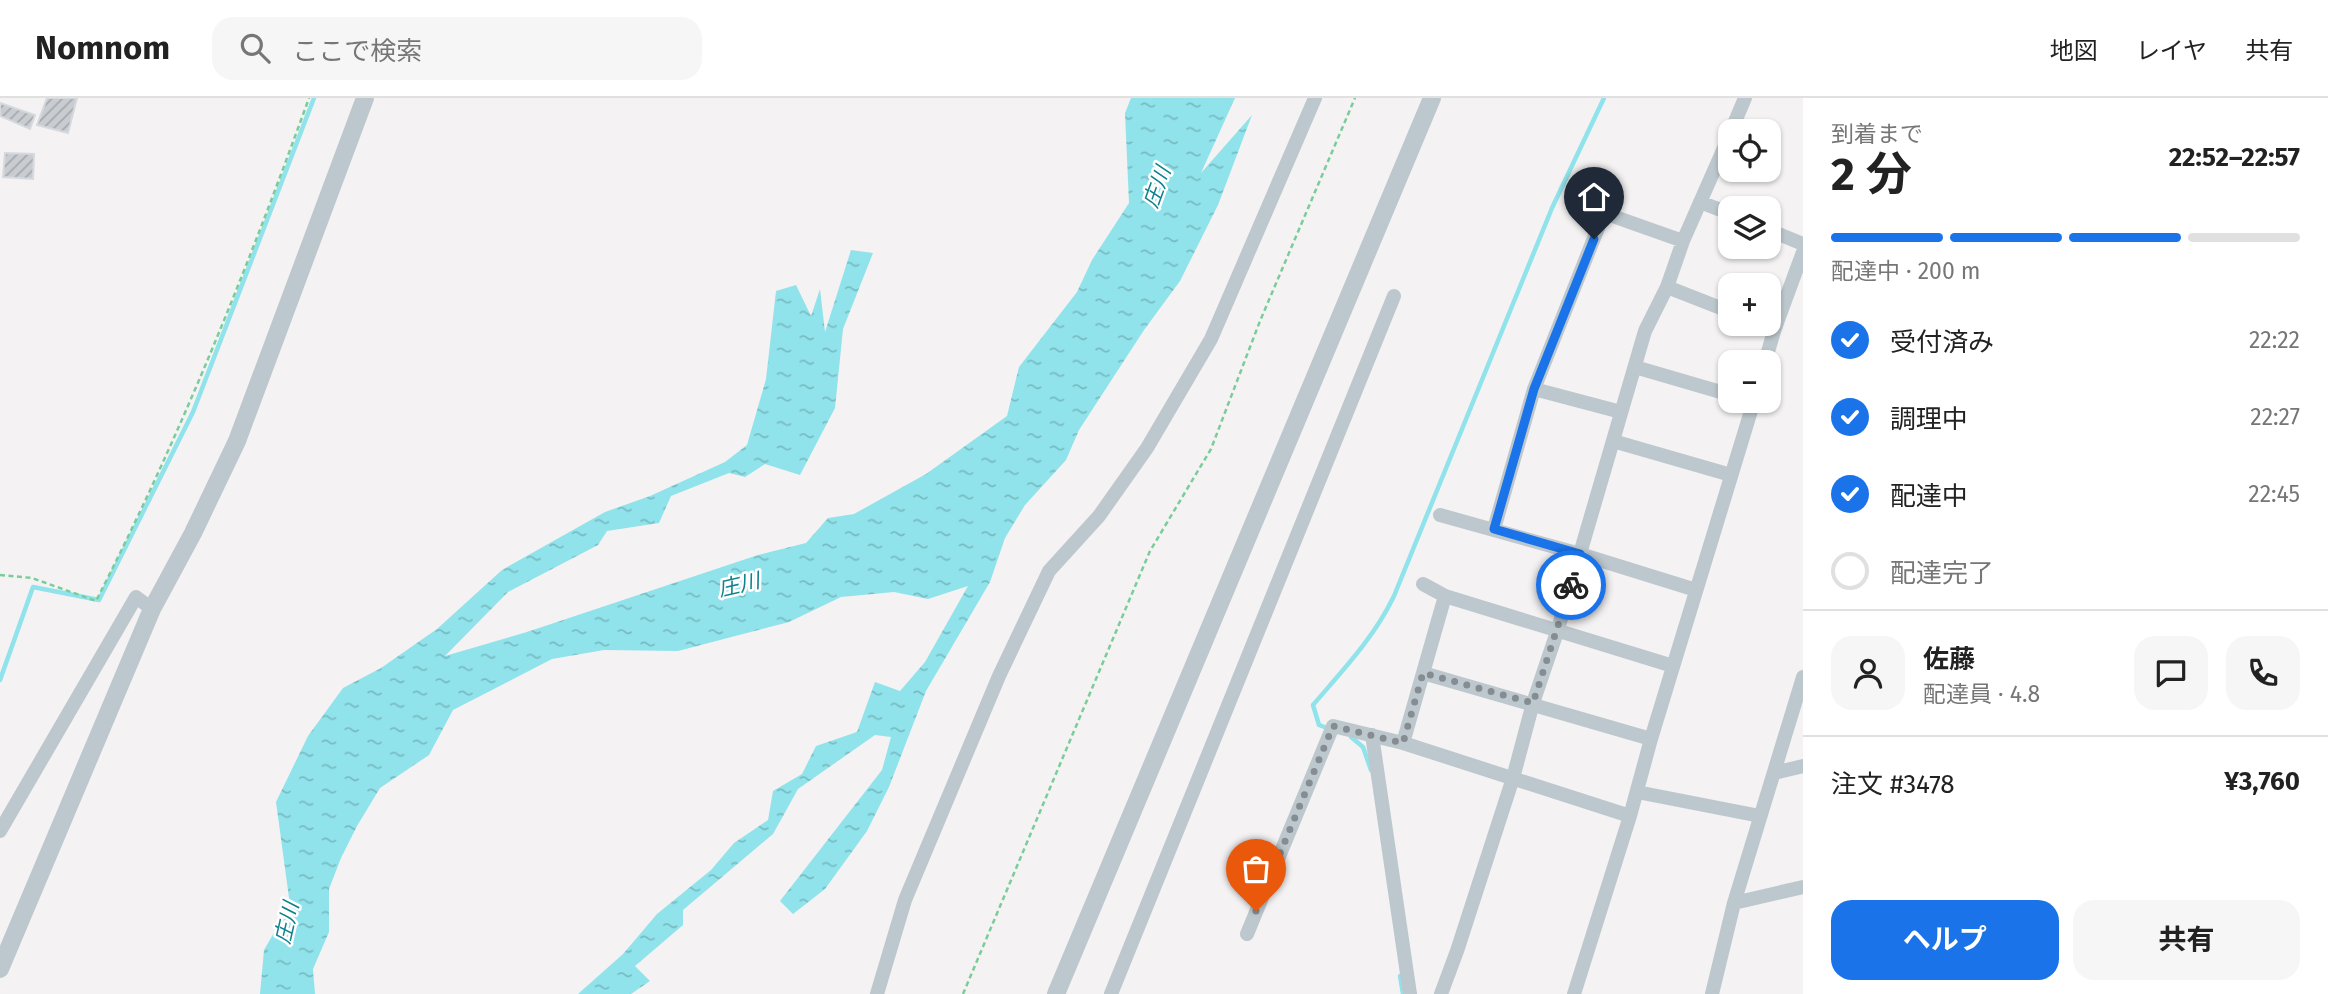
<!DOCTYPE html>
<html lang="ja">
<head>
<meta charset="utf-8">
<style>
	body { margin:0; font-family:"Fira Sans","Noto Sans JP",sans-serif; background:#f6f6f6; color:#222; height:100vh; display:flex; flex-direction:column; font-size:26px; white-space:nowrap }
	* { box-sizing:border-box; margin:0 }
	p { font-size:23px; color:#767676 }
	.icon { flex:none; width:38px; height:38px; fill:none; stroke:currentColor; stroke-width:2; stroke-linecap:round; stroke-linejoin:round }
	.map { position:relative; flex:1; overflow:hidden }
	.details { display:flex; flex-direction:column; background:#fff; width:525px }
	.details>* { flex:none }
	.buttons { position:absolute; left:1718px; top:21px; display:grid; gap:14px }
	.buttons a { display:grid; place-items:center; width:63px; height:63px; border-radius:14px; background:#fff; box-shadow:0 2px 5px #0004; font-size:35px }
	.pin { position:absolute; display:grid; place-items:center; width:60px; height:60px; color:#fff; margin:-72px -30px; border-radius:50% 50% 50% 0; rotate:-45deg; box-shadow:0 0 7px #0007 }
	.pin .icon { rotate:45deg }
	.courier { position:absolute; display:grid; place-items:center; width:70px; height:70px; margin:-35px; border:5px solid #1a73e8; border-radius:50%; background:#fff; color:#222; box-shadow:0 2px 9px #0007 }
	.head em { font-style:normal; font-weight:700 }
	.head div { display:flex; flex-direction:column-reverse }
	.head { display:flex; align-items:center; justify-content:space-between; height:119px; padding:0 28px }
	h1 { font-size:46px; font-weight:700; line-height:52px }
	.bar { display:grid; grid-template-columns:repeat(4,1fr); gap:10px 7px; align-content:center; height:84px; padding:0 28px }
	.bar i { height:9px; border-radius:5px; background:#e0e0e0 }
	.bar .current { background:#1a73e8 }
	.bar p { grid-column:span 4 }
	.line { display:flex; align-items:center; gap:18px; padding:0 28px; border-top:2px solid #e0e0e0 }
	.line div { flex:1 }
	.round { display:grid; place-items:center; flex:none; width:74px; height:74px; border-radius:21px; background:#f6f6f6 }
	ol { padding:0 28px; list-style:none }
	li { display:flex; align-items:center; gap:21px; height:77px }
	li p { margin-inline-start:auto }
	li .icon { padding:7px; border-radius:50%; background:#1a73e8; color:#fff; stroke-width:4 }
	li:last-child { color:#767676 }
	li i { width:38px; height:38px; border:4px solid #e0e0e0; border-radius:50% }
	.cta { display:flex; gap:14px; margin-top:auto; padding:14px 28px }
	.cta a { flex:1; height:80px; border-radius:21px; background:#1a73e8; color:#fff; font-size:28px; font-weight:700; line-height:80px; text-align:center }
	.cta a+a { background:#f6f6f6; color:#222 }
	header { display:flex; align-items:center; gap:42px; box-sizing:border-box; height:98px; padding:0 35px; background:#fff; border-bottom:2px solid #e0e0e0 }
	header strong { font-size:33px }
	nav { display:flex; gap:38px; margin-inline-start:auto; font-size:24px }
	.search { width:490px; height:63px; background:#f6f6f6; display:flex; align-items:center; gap:18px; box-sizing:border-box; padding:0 24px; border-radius:21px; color:#767676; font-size:26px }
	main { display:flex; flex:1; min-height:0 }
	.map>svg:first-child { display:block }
	.water { fill:url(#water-ripples) }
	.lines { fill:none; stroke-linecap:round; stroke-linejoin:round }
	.stream { stroke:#90e3eb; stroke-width:4.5 }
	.building { fill:url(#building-hatch); stroke:#d6d9dd; stroke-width:2 }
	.path { stroke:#7acd9a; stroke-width:2.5; stroke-dasharray:5 3.5; stroke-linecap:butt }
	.minor { stroke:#bdc8ce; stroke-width:14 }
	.tertiary { stroke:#bdc8ce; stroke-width:18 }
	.done { stroke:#858d92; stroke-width:7; stroke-dasharray:0 12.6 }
	.route { stroke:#1a73e8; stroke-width:9 }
	.labels { text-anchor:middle; stroke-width:5; stroke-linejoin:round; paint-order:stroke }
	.water-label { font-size:21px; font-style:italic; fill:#0f828d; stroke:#fff }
</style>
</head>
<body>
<header>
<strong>Nomnom</strong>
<div class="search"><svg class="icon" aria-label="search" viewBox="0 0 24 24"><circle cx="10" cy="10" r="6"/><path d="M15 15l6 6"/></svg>ここで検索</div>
<nav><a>地図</a><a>レイヤ</a><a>共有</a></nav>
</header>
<main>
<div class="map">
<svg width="1803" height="896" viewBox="0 0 1803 896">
	<defs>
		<pattern id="water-ripples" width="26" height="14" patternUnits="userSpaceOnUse" patternTransform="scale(1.75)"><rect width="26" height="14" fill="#90e3eb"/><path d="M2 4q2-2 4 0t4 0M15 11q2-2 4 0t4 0" fill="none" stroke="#78bbc2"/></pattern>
		<pattern id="building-hatch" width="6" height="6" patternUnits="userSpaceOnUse" patternTransform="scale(1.75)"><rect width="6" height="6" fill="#c9cdd1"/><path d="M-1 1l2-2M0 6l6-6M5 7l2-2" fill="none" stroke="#a5a9ad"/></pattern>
	</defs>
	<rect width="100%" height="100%" fill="#f4f2f2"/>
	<!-- water -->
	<path class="water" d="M1131,0H1235L1201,75L1252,17L1218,107L1180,183L1144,232L1079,332L1066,362L1025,407L1005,440L990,484L926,593L889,689L867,733L825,791L793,816L780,803L882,672L891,639L875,637L798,691L773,736L683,812V827L635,868L650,883L631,896H578L623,856L657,816L711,772L734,745L768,722L773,693L802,676L816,648L857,634L875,584L900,593L925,564L968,488L928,501L894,494L841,499L789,524L678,553L604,552L552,561L453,612L429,657L380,690L357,728L341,760L329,791V834L313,871L315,896H260L264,852L290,807L276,704L308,638L343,590L381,570L437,531L502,472L605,414L650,398L725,364L747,347L766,281L776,193L796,187L811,218L820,191L825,234L851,152L873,155L843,231L835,310L800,377L765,366L745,379L729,375L671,398L659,425L607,433L598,447L508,494L445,558L527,534L758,457L806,445L828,420L854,416L926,376L1007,318L1019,269L1077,194L1092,162L1129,105L1125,15Z"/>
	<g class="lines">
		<!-- stream -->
		<path class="stream" d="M0,582L33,489L99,502L193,314L314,0
			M1330,631L1319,627L1313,607C1342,573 1374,540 1394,498L1552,110L1604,0
			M1351,639L1363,649L1371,672
			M1400,878L1403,896"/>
	</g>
	<!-- building -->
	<path class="building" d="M47,0H77L68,35L37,27Z
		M0,5L35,17L30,31L0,18Z
		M5,55L34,56L33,81L3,79Z"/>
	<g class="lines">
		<!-- path -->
		<path class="path" d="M0,477L32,480L96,503C179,341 247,172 309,0
			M963,896L1150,453L1211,351L1260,223L1355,0"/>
		<!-- minor -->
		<path class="minor" d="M1731,33L1745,0
			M1700,104L1731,116
			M1769,132L1803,146
			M1667,189L1731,214
			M1765,264L1775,230L1803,154
			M1635,269L1731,297
			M1534,291L1621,314
			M1613,343L1731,377
			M1440,417L1580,456L1696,492
			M1494,431L1534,291L1604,115L1683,143
			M1423,486L1445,498L1673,568
			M1445,498L1403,645L1630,718
			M1423,575L1651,641
			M1372,637L1410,896
			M1774,675L1803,668
			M1637,694L1760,718
			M0,733L136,499L152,511
			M1734,805L1803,789
			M1247,836L1333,628L1403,645
			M877,896L905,802L999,578L1049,473L1099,418L1147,350L1211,241L1315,0
			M1111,896L1394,198
			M1441,896L1457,853L1513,680L1533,605L1558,531L1645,233L1667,189L1683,143L1731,34
			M1574,896L1630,718L1651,641L1754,303
			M1712,896L1734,805L1803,579"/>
		<!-- tertiary -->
		<path class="tertiary" d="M0,871L152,511L193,435L237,343L365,0
			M1056,896L1432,0"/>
	</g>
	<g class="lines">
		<!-- done -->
		<path class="done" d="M1256,813L1333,628L1403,645L1423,575L1533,605L1571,487"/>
		<!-- route -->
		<path class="route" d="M1571,487L1580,456L1494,431L1534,291L1594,141"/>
	</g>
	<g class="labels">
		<!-- water labels -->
		<g class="water-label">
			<text transform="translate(1157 89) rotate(-70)" y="7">庄川</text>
			<text transform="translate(739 487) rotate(-13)" y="7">庄川</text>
			<text transform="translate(287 825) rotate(-77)" y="7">庄川</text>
		</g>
	</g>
</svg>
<div class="buttons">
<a><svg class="icon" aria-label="locate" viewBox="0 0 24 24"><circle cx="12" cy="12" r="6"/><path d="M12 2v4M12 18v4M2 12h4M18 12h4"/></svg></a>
<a><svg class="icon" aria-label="layers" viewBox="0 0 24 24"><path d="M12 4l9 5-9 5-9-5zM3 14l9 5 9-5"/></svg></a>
<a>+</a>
<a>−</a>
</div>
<div class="pin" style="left:1256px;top:813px;background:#ea580c"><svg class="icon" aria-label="bag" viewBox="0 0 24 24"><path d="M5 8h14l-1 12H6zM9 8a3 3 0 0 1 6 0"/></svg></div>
<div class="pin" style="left:1594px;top:141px;background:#1f2937"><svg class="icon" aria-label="home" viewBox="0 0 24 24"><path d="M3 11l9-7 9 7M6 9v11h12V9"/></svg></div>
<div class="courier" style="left:1571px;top:487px"><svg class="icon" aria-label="bike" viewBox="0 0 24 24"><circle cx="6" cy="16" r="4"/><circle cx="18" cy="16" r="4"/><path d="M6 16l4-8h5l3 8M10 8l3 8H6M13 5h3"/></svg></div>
</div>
<section class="details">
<div class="head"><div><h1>2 分</h1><p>到着まで</p></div><em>22:52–22:57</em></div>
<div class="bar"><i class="current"></i><i class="current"></i><i class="current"></i><i></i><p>配達中 · 200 m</p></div>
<ol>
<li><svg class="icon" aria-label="check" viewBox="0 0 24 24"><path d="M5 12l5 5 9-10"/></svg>受付済み<p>22:22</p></li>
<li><svg class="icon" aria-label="check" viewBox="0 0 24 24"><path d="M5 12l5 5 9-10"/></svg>調理中<p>22:27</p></li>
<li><svg class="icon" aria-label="check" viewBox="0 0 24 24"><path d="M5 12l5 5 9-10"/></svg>配達中<p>22:45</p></li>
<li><i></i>配達完了</li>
</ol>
<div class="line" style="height:126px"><a class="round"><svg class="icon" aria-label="person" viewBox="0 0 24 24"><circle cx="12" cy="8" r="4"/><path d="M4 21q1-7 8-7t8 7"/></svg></a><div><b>佐藤</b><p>配達員 · 4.8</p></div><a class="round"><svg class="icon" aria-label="chat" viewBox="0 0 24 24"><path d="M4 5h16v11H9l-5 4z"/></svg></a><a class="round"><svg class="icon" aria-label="phone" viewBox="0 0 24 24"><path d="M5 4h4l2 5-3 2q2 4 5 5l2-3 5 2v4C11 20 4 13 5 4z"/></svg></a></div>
<div class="line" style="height:91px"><div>注文 #3478</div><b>¥3,760</b></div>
<div class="cta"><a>ヘルプ</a><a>共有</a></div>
</section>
</main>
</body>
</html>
